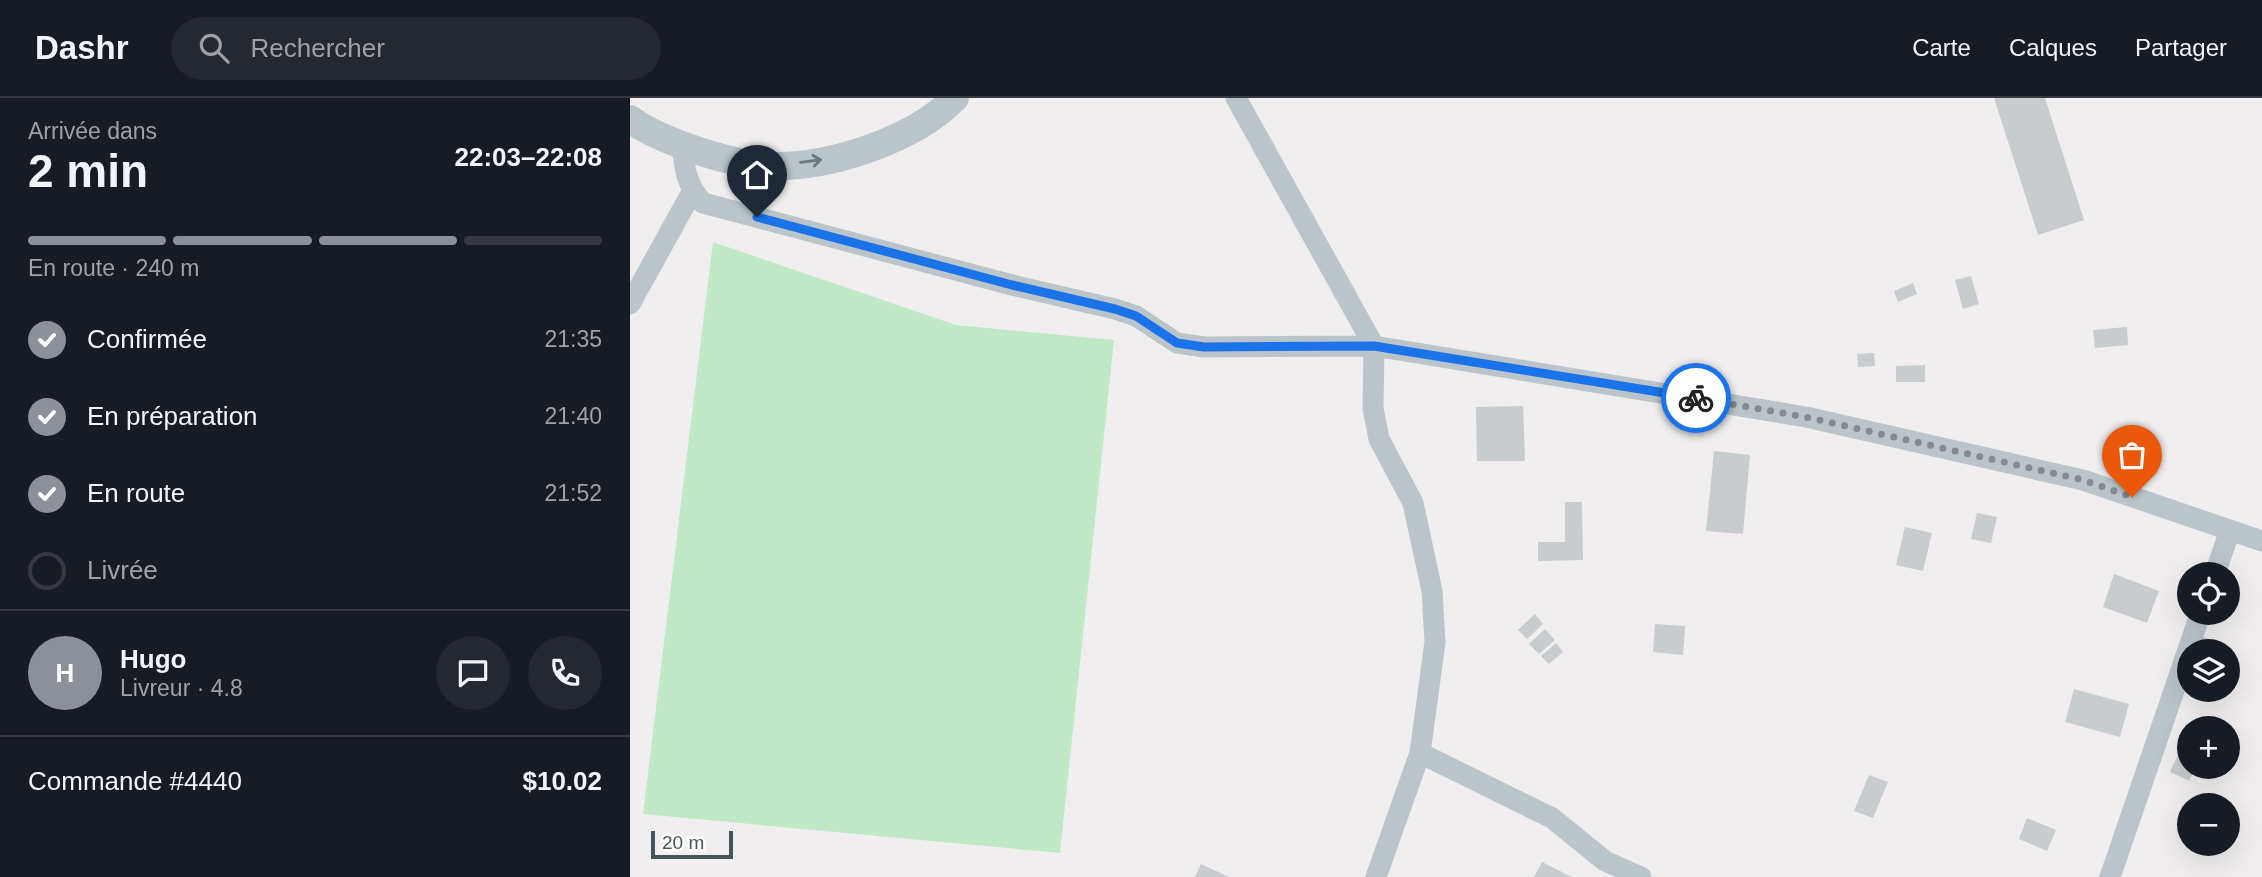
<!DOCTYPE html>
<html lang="fr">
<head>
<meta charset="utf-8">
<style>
	body { margin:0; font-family:Helvetica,sans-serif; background:#242831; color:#f1f3f6; height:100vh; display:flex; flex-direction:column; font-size:26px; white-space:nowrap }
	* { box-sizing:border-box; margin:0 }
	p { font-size:23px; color:#9ea1a6 }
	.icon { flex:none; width:38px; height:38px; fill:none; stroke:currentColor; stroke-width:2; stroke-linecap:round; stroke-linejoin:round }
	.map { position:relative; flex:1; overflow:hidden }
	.sheet { display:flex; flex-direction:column; background:#171b24; width:630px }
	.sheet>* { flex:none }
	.buttons { position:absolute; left:1547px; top:464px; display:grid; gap:14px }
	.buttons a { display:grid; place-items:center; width:63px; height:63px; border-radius:50%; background:#171b24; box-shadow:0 7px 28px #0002; font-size:35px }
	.scale { position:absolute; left:21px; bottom:18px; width:82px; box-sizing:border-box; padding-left:7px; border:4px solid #485559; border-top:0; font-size:19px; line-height:24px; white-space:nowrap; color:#485559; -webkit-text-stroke:5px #fff; paint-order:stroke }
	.pin { position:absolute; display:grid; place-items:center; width:60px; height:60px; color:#fff; margin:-72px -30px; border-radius:50% 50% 50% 0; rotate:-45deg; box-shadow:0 0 7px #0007 }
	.pin .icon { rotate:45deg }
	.courier { position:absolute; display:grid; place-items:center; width:70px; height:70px; margin:-35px; border:5px solid #1a73e8; border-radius:50%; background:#fff; color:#222; box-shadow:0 2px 9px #0007 }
	.overview em { font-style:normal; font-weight:800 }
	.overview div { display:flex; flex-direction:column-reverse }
	.overview { display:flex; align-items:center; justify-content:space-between; height:119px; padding:0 28px }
	h1 { font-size:46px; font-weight:800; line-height:52px }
	.bar { display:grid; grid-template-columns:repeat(4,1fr); gap:10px 7px; align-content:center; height:84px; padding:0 28px }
	.bar i { height:9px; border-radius:5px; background:#363941 }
	.bar .active { background:#8c9099 }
	.bar p { grid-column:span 4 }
	.line { display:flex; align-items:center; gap:18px; padding:0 28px; border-top:2px solid #363941 }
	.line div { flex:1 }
	.round { display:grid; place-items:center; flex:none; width:74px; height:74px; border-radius:37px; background:#242831 }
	ol { padding:0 28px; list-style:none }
	li { display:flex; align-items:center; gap:21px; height:77px }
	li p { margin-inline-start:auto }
	li .icon { padding:7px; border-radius:50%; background:#8c9099; color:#fff; stroke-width:4 }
	li:last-child { color:#9ea1a6 }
	li i { width:38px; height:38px; border:4px solid #363941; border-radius:50% }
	header { display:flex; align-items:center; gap:42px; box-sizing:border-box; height:98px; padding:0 35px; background:#171b24; border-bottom:2px solid #363941 }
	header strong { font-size:33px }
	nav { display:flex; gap:38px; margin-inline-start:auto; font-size:24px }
	.search { width:490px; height:63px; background:#242831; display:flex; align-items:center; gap:18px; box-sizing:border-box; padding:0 24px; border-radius:38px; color:#9ea1a6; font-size:26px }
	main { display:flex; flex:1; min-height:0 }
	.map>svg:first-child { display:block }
	.green { fill:#c1e9c8 }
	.building { fill:#c8cccf }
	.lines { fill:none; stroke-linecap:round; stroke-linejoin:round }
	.minor { stroke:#bbc5c9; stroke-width:21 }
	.tertiary { stroke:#bbc5c9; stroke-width:28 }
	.oneway { stroke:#6a777b }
	.done { stroke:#838b8d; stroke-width:7; stroke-dasharray:0 12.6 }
	.route { stroke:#1a73e8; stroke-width:9 }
</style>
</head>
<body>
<header>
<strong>Dashr</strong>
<div class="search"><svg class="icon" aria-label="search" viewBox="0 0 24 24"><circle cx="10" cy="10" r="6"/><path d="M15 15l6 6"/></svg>Rechercher</div>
<nav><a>Carte</a><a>Calques</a><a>Partager</a></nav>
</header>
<main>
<section class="sheet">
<div class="overview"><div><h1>2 min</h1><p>Arrivée dans</p></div><em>22:03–22:08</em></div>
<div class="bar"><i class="active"></i><i class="active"></i><i class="active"></i><i></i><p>En route · 240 m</p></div>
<ol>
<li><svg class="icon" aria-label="check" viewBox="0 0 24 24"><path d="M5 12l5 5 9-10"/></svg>Confirmée<p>21:35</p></li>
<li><svg class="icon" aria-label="check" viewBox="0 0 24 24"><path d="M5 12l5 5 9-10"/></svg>En préparation<p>21:40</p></li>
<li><svg class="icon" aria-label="check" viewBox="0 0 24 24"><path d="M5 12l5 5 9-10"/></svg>En route<p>21:52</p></li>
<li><i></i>Livrée</li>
</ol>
<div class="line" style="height:126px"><b class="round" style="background:#8c9099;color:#fff">H</b><div><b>Hugo</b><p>Livreur · 4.8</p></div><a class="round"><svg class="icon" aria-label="chat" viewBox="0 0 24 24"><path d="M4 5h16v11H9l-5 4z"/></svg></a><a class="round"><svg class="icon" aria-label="phone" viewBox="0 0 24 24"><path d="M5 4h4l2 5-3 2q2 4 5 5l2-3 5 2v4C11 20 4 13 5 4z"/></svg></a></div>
<div class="line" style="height:91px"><div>Commande #4440</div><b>$10.02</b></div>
</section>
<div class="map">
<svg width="1632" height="779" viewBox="0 0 1632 779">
	<rect width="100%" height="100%" fill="#f0eeee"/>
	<!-- green -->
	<path class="green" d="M83,144L326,227L484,242L430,755L13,716Z"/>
	<!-- building -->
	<path class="building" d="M1364,0H1415L1454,122L1408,137Z
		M1341,178L1349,206L1333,211L1325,182Z
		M1283,185L1287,196L1268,204L1264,193Z
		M1497,229L1498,247L1465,250L1463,232Z
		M1244,255L1245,268L1228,269L1227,256Z
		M1295,267V284H1266V268Z
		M893,308L895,363H847L846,309Z
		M1084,353L1120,357L1113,436L1076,433Z
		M935,404H952L953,462L908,463V444H935Z
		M1347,415L1367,419L1361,445L1341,441Z
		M1275,429L1302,435L1293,473L1266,467Z
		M1484,476L1529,493L1517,525L1473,509Z
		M905,516L913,526L897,541L888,532Z
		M1025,526L1055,528L1053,557L1023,554Z
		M915,531L925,542L909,556L899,546Z
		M1571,538L1598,548L1596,553H1565Z
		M926,545L933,554L919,566L911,558Z
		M1444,591L1499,606L1490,639L1435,624Z
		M1550,653L1559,658V668H1566L1559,683L1540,674Z
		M1239,677L1258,684L1243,720L1224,713Z
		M1397,720L1426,732L1417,753L1389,741Z
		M912,764L942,779H904Z
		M571,766L599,779H565Z"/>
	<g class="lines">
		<!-- minor -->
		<path class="minor" d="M606,0L744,248L743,310L749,341L783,405L802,493L805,544L790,655L746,779
			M53,50C54,71 57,88 73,105L382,187L485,211L506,218L547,245L574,249L744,248L1176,319L1453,382L1632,443
			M0,206L62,94
			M1585,476L1600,432
			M790,655L922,720L975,763L1011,779
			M1480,779L1571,514"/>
		<!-- tertiary -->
		<path class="tertiary" d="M0,21C29,43 103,67 140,68C199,70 284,42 325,0"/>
	</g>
	<!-- one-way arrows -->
	<defs><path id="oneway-shaft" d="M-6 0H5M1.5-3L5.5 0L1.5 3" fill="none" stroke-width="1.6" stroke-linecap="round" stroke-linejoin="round" transform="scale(1.75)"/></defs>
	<use class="oneway" href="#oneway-shaft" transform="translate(181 63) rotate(-7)"/>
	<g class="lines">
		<!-- done -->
		<path class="done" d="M1066,300L1176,319L1453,382L1502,399"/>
		<!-- route -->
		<path class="route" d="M127,119L382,187L485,211L506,218L547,245L574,249L744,248L1066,300"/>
	</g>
</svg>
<div class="buttons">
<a><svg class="icon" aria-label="locate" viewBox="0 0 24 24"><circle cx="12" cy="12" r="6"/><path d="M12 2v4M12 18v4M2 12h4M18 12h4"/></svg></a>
<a><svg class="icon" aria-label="layers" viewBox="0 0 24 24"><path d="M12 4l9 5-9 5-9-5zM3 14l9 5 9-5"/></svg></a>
<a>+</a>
<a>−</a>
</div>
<div class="scale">20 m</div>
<div class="pin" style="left:1502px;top:399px;background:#ea580c"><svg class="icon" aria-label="bag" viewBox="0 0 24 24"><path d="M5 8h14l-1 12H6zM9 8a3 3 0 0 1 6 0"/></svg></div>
<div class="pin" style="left:127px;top:119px;background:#1f2937"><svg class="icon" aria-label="home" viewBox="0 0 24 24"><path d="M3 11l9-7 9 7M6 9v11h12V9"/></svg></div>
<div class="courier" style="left:1066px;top:300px"><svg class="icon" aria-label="bike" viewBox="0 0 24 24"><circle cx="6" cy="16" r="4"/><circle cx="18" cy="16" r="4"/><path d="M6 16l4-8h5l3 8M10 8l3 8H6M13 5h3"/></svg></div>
</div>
</main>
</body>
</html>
